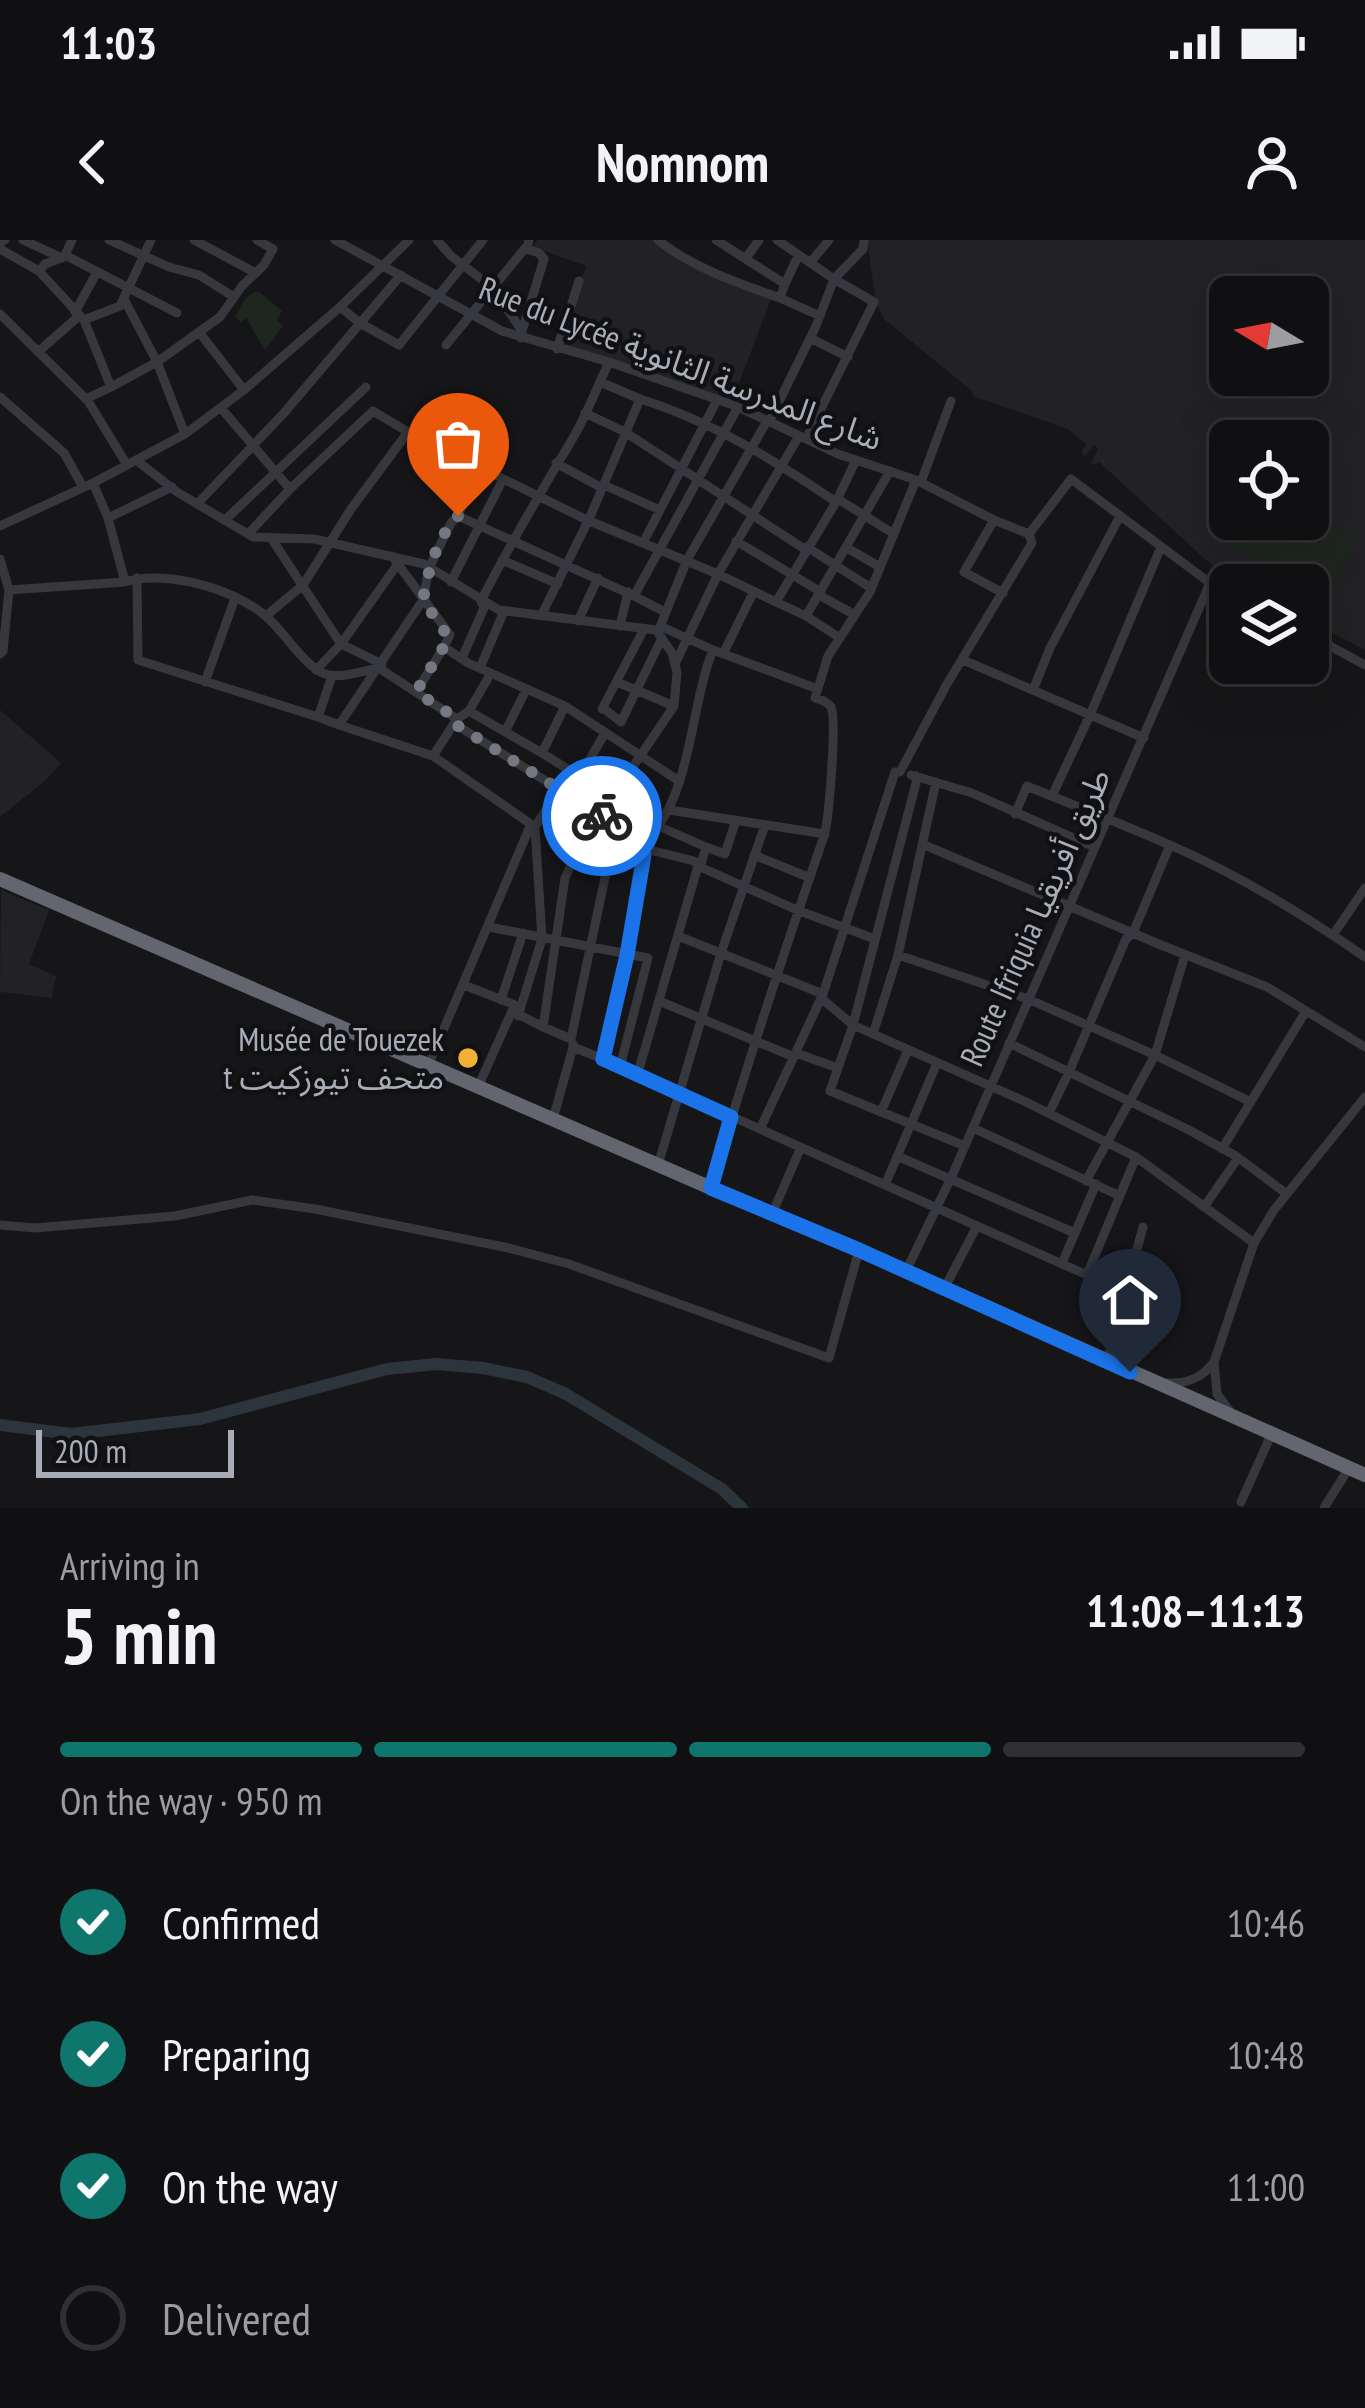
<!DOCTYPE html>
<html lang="en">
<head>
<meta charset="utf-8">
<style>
	body { margin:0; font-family:"PT Sans Narrow","Noto Sans Arabic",sans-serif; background:#19191b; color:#f1f3f6; height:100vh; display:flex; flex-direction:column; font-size:45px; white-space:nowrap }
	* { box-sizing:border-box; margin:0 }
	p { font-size:39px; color:#9c9d9f }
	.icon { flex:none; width:66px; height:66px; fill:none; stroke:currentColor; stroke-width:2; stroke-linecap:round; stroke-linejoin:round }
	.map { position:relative; height:1268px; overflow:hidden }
	.sheet { display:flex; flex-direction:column; background:#101012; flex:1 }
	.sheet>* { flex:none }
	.needle { width:78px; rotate:280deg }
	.fabs { position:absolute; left:1209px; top:36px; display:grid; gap:24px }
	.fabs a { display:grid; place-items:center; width:120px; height:120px; border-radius:18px; background:#101012; box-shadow:0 12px 48px #0002,0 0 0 3px #303032; font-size:60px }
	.scale { position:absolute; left:36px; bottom:30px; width:198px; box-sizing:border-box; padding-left:12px; border:6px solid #a8adb8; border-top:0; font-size:33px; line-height:42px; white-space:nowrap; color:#a8adb8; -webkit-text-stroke:9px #111113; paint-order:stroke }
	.pin { position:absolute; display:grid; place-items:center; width:102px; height:102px; color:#fff; margin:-123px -51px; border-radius:50% 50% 50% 0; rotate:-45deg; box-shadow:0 0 12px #0007 }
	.pin .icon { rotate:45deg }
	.courier { position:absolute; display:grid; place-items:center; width:120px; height:120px; margin:-60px; border:9px solid #1a73e8; border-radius:50%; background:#fff; color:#222; box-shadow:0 3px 15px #0007 }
	.summary em { font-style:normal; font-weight:700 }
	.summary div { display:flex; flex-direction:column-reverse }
	.summary { display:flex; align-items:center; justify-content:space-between; height:204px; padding:0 60px }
	h1 { font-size:78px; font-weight:700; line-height:90px }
	.bar { display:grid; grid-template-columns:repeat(4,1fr); gap:18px 12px; align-content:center; height:144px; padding:0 60px }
	.bar i { height:15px; border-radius:9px; background:#303032 }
	.bar .active { background:#0f766e }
	.bar p { grid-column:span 4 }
	ol { padding:0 60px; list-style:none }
	li { display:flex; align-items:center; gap:36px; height:132px }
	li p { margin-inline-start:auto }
	li .icon { padding:12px; border-radius:50%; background:#0f766e; color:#fff; stroke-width:4 }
	li:last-child { color:#9c9d9f }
	li i { width:66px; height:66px; border:6px solid #303032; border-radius:50% }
	.status { display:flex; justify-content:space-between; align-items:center; height:84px; padding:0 60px; background:#101012; direction:ltr }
	.status svg { height:33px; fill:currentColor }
	header { display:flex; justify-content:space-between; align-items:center; height:156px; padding:0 60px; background:#101012; font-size:54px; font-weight:700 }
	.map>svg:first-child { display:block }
	.built { fill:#222225; fill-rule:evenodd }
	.green { fill:#1e261f }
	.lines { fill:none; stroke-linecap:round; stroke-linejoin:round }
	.river { stroke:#2c353c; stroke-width:12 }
	.minor { stroke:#37383d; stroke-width:9 }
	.highway { stroke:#63666e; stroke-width:14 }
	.done { stroke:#757880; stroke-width:12; stroke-dasharray:0 21.6 }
	.route { stroke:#1a73e8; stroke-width:15 }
	.poi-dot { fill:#f2b134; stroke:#111113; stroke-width:4.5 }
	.labels { text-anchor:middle; stroke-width:9; stroke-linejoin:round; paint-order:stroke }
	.street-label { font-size:33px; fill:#a8adb8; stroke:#111113 }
	.poi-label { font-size:33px; fill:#a8adb8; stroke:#111113; text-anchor:end }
</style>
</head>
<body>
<div class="status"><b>11:03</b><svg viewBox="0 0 49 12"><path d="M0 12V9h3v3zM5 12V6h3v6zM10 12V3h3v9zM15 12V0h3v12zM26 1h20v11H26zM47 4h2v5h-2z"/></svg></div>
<header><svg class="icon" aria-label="back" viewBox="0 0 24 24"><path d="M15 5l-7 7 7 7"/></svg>Nomnom<svg class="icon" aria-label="person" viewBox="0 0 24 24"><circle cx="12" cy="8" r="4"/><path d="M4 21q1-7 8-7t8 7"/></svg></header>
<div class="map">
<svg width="1365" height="1268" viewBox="0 0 1365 1268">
	<rect width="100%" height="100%" fill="#161618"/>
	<!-- built -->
	<path class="built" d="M537,0H654L772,57L732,161L655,133L560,104L586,26L533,7Z
		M867,0H1365V410L1308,380V345H1244L1218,331L1099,222L1095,225L1091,223L1098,209L1094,204L1085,216L1081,213L1086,204L1068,189L973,156L972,151L884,79L876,63ZM1230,57H1308V135H1230ZM1230,201H1308V279H1230Z
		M0,470L61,523L46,540L0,577Z
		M1,650L49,670L29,724L56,736L52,758L0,752Z"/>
	<!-- green -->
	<path class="green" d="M254,52H259L282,71L277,80L283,86L265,110L246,78L241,82L235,77L245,59Z
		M1308,275L1356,300L1325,359L1308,350V345H1299L1231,309L1247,279H1308Z"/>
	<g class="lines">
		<!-- river -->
		<path class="river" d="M0,1185L71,1194L200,1179L387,1129L436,1124L483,1128L527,1137L566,1154L722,1249L742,1268"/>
		<!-- minor -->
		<path class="minor" d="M23,0L62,18
			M72,0L64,17L45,24L39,31L84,80L111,147L86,159
			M109,0L169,27L199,35L234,57
			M194,0L256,33
			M335,0L502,91L609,122L736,166L838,214L916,240L994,280L1029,294
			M437,0L451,16L493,48L522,91L521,98
			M658,0C691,27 740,44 780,58L785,44L716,0
			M0,3L5,0
			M0,9L39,31
			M65,15L177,73
			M746,18L759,0
			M810,23L829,0
			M785,44L798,16
			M780,58L820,76
			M124,59L157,122L185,194
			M340,67L360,83L399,105L483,0
			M75,72L97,32
			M0,74L88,161L127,225
			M84,80L120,66L151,0
			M522,91L544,19L539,13L527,9L529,0
			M199,92L244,150
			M810,98L848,117
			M446,105L526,7
			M557,109L579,41
			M38,112L79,76
			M111,147L157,122L220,77L242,46L264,25L273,9L257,0
			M0,157L64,213L83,247
			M640,159C711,181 776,221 836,262L776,362L806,376L840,398
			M221,168L290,249L248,294
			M585,173L625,192L806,310
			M769,182L816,86L834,39L777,0
			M806,199L874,62L834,39L863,9L864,0
			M136,220L177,252L253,297L314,299L424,324L499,370L656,390L672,413L677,432L674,466L580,605L565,638L543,787L512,771L515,765L464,745
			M556,223L602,248
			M921,242L951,161
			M93,243L108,278L125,342
			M604,245L660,270
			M290,249L373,171L408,192
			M838,259L894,294
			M836,262L856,220
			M197,264L284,173L401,35
			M458,276L479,227
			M108,278L172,247
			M225,280L366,147
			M994,280L964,332L1003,353
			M0,286L93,243L185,194L244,150L340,67L409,0
			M271,298L341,404L397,325
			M736,301L821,352
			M643,303L717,160
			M807,307L871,348
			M847,308L880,327
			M392,316L450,395L444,407L468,423L565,466L679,541
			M0,319L9,350L3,411L0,414
			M502,320L558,344
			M137,338L138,420L318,477L332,436
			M451,342L503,239
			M9,350L125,342C168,329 241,350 272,382C286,396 307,428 325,434C341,439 363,431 379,428L457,479L458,486L629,593L644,615L627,715L603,819L1087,1035L1136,917
			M819,355L855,375
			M634,356L665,372
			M267,375L303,345L351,269L408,192L587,280L718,334L776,362
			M541,376L590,277L640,159L600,142
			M806,376L890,231
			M578,381L598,338
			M620,386L628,352
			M660,386L713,410L818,449
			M658,392L687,320L767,181
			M1308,394L1365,425
			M723,414L754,351
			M462,418L484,368L481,361C509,305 541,252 573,198C587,174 597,147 609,122
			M963,420L1144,498
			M675,424L718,334L799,196
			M480,428L504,371
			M316,430L341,404L382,424
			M491,433L469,471L457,479L433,516L535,587L542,699L518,776
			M205,442L235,358
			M617,442L674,466
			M1033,450L1050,408L1120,276
			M416,452L444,407
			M603,468L621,482L662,398
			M602,469L644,389
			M469,471L542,513L658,586L706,607L700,627
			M318,477L339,485L423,360L429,328L451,283L458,276L634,356L738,167
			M339,485L433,516
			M505,492L526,450
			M542,513L565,466
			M911,535L972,553L1094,607
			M580,536L605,493
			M916,536V543L853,785L830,851L965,906
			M936,542L898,715L1028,759L1155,815L1251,862
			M1052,556L1090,475L1161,307
			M669,570L825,594
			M1015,574L1027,546C1078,567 1130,587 1181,610C1246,639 1307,677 1365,717
			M535,587L559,549
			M922,604L1161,705L1267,747L1365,807
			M1170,605L1133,693L1126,699L1069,832L1189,890L1236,916L1287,954
			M638,607C693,565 688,471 713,410
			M638,607L694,621L698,626
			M706,607L725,614L736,580
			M754,615L808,637
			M489,687L648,718L620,827
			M1333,695L1365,648
			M678,696L823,754
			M821,758L853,785L1024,861L1136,917L1254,1003
			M501,760L523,693
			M659,761L794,817
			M543,787L571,799L616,585
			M873,794L898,715
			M1009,803L1069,832L1049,873
			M573,804V807L603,819
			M796,813L838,828
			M428,826L531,584
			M637,836L698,626L797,670L875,699
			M478,847L512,771
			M881,872L908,810
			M553,879L573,807
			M973,888L1120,956
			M760,889L823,754L895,532H900L947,444L1032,303L1029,294L1071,239L1210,343L1230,353
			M1222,909L1306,771
			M897,916L1075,993
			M658,925L721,713L765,585
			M1086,941L1155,815L1185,715
			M885,945L937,823
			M711,948C745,829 784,712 824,596C829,580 837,479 831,467C827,461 821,460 815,458L828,416L870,352L916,240
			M1204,967L1238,918
			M772,974L801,907
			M0,985L35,988L175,976L252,960L315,969L509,1008L569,1024L829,1118L859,1010
			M1062,1023L1096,944
			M906,1031L951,938L1210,343
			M944,1049L977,986
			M1107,1121L1143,987
			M1167,1143C1187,1144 1202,1138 1214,1122
			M1232,1174L1217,1154L1214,1122L1254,1003L1274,970L1365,857
			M1241,1262L1271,1195
			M1324,1268L1349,1228"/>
		<!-- highway -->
		<path class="highway" d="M0,639L711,948L859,1010L1365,1235"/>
	</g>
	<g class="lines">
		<!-- done -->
		<path class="done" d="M458,276C437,297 428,331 423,360L449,398L416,452L458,479V486L602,576"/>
		<!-- route -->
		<path class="route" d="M602,576L629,593L644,615L627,715L603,819L731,877L711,948L859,1010L1130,1132"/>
	</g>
	<!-- markers -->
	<circle class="poi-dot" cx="468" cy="818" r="12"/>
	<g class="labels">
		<!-- street labels -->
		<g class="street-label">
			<text transform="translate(681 123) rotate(21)" y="12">Rue du Lycée شارع المدرسة الثانوية</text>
			<text transform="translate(1035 677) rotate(-66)" y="12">Route Ifriquia طريق أفريقيا</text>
		</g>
		<!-- poi labels -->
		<g class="poi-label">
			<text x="444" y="811">Musée de Touezek<tspan x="444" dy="38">t متحف تيوزكيت</tspan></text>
		</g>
	</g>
</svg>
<div class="fabs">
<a><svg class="needle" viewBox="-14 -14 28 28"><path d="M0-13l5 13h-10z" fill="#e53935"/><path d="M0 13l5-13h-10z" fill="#9c9d9f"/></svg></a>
<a><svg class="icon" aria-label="locate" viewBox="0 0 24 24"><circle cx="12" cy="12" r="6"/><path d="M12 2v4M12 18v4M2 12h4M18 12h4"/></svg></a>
<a><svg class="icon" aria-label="layers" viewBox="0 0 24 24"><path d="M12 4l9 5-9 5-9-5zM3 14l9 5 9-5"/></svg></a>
</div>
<div class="scale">200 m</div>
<div class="pin" style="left:458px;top:276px;background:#ea580c"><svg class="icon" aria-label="bag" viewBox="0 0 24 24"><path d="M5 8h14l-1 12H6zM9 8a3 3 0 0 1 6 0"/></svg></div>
<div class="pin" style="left:1130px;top:1132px;background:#1f2937"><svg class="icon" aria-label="home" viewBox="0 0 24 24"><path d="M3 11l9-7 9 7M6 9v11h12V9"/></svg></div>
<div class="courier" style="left:602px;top:576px"><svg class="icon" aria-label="bike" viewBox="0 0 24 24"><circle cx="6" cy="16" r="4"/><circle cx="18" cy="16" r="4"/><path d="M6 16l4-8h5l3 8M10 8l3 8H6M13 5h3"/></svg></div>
</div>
<section class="sheet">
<div class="summary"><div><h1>5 min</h1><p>Arriving in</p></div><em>11:08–11:13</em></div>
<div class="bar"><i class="active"></i><i class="active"></i><i class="active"></i><i></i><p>On the way · 950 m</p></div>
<ol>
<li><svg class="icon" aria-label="check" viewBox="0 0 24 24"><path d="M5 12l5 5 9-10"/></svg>Confirmed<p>10:46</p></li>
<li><svg class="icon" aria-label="check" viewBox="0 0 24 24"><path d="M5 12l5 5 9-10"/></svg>Preparing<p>10:48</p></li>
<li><svg class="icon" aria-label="check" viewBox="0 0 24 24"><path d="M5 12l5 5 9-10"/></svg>On the way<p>11:00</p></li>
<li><i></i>Delivered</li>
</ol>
</section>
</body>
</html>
